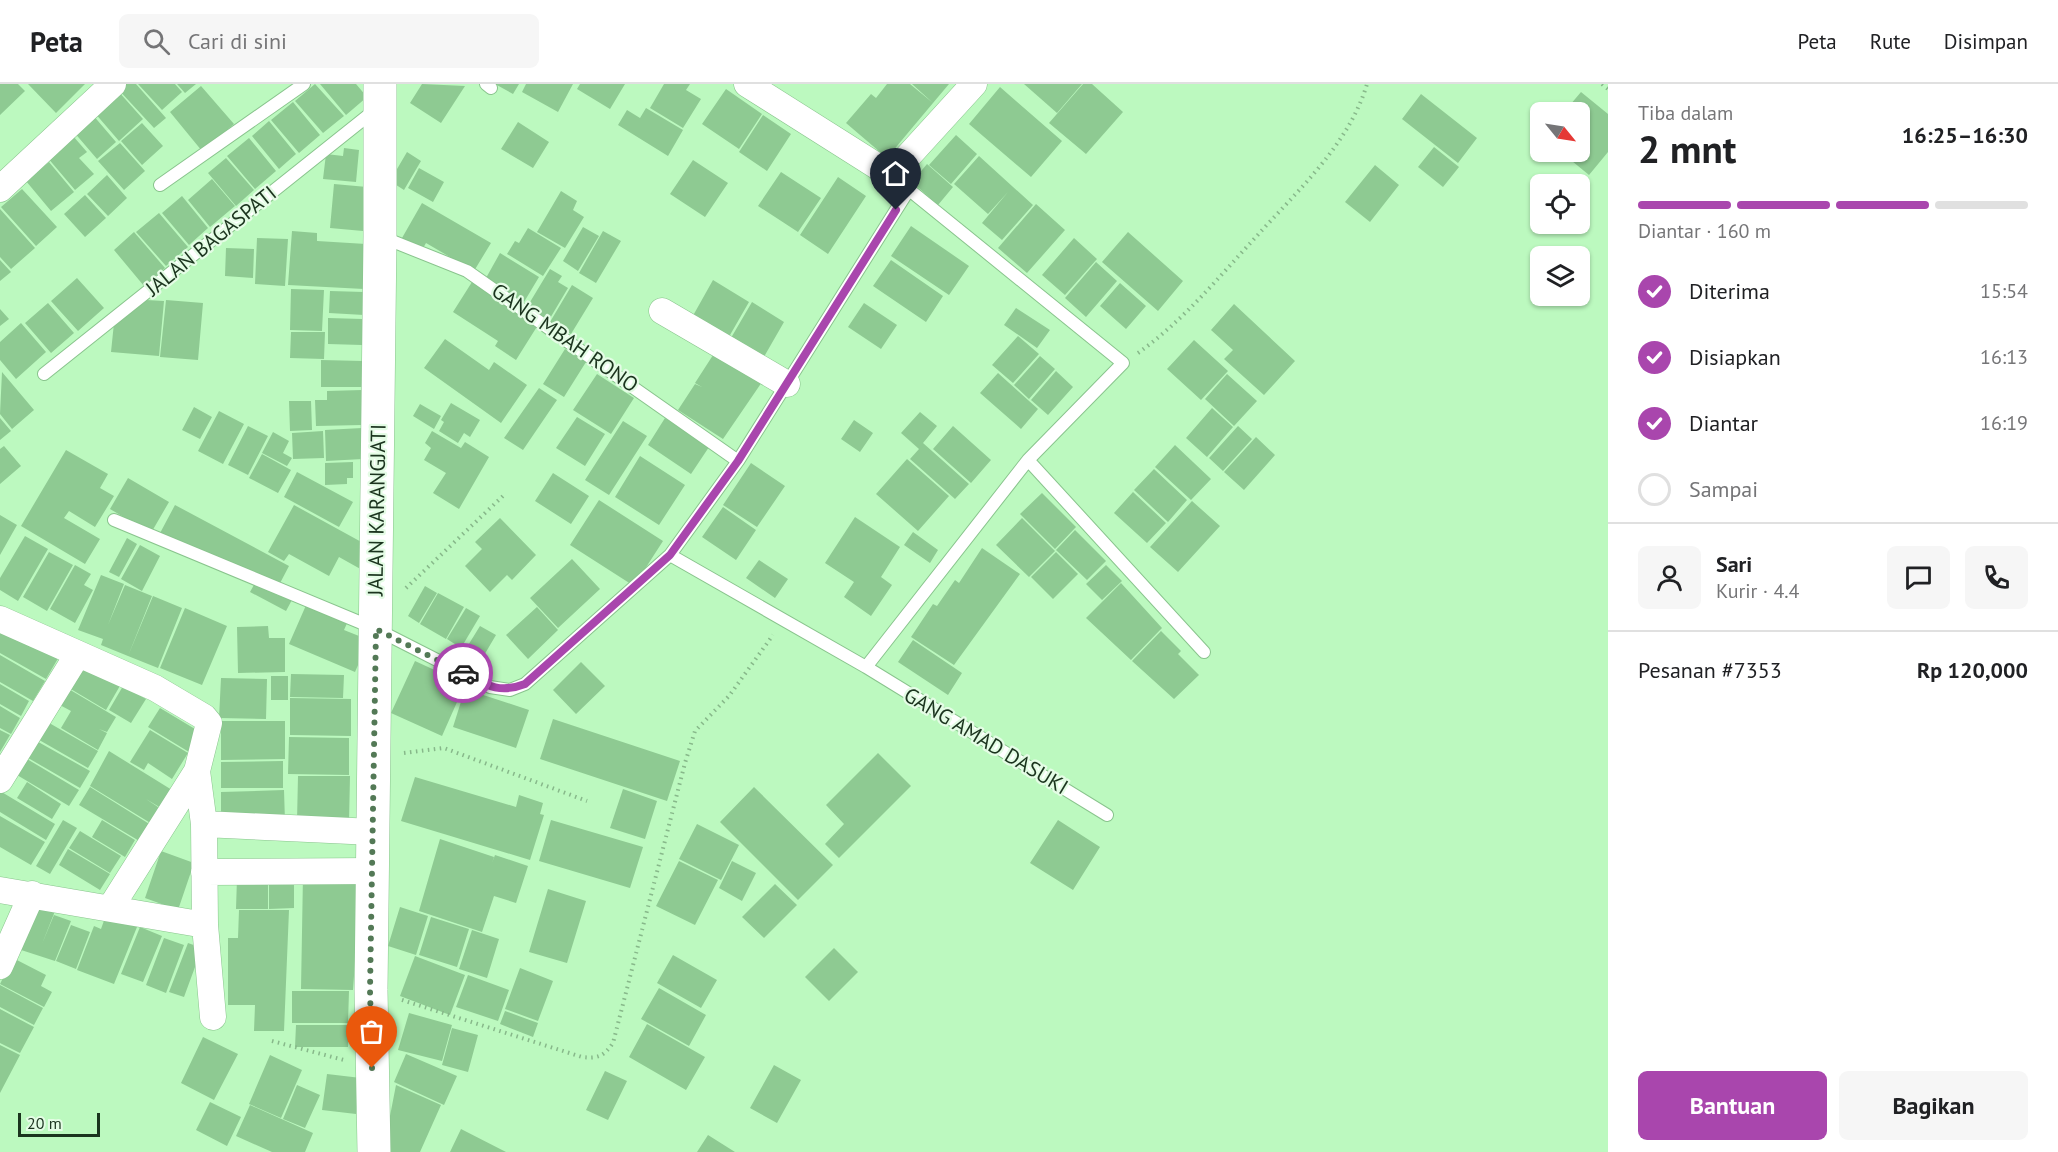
<!DOCTYPE html>
<html lang="id">
<head>
<meta charset="utf-8">
<style>
	body { margin:0; font-family:"PT Sans",sans-serif; background:#f6f6f6; color:#202124; height:100vh; display:flex; flex-direction:column; font-size:22px; white-space:nowrap }
	* { box-sizing:border-box; margin:0 }
	p { font-size:20px; color:#757577 }
	.icon { flex:none; width:33px; height:33px; fill:none; stroke:currentColor; stroke-width:2; stroke-linecap:round; stroke-linejoin:round }
	.map { position:relative; flex:1; overflow:hidden }
	.panel { display:flex; flex-direction:column; background:#fff; width:450px }
	.panel>* { flex:none }
	.needle { width:39px; rotate:120deg }
	.buttons { position:absolute; left:1530px; top:18px; display:grid; gap:12px }
	.buttons a { display:grid; place-items:center; width:60px; height:60px; border-radius:9px; background:#fff; box-shadow:0 2px 4px #0004; font-size:30px }
	.scale { position:absolute; left:18px; bottom:15px; width:82px; box-sizing:border-box; padding-left:6px; border:3px solid #1b341e; border-top:0; font-size:16px; line-height:21px; white-space:nowrap; color:#1b341e; -webkit-text-stroke:4px #e4fce5; paint-order:stroke }
	.pin { position:absolute; display:grid; place-items:center; width:51px; height:51px; color:#fff; margin:-62px -26px; border-radius:50% 50% 50% 0; rotate:-45deg; box-shadow:0 0 6px #0007 }
	.pin .icon { rotate:45deg }
	.courier { position:absolute; display:grid; place-items:center; width:60px; height:60px; margin:-30px; border:4px solid #a946ad; border-radius:50%; background:#fff; color:#222; box-shadow:0 2px 8px #0007 }
	.overview em { font-style:normal; font-weight:800 }
	.overview div { display:flex; flex-direction:column-reverse }
	.overview { display:flex; align-items:center; justify-content:space-between; height:102px; padding:0 30px }
	h1 { font-size:39px; font-weight:800; line-height:45px }
	.bar { display:grid; grid-template-columns:repeat(4,1fr); gap:9px 6px; align-content:center; height:72px; padding:0 30px }
	.bar i { height:8px; border-radius:4px; background:#e0e0e0 }
	.bar .current { background:#a946ad }
	.bar p { grid-column:span 4 }
	.line { display:flex; align-items:center; gap:15px; padding:0 30px; border-top:2px solid #e0e0e0 }
	.line div { flex:1 }
	.round { display:grid; place-items:center; flex:none; width:63px; height:63px; border-radius:9px; background:#f6f6f6 }
	ol { padding:0 30px; list-style:none }
	li { display:flex; align-items:center; gap:18px; height:66px }
	li p { margin-inline-start:auto }
	li .icon { padding:6px; border-radius:50%; background:#a946ad; color:#fff; stroke-width:4 }
	li:last-child { color:#757577 }
	li i { width:33px; height:33px; border:3px solid #e0e0e0; border-radius:50% }
	.action { display:flex; gap:12px; margin-top:auto; padding:12px 30px }
	.action a { flex:1; height:69px; border-radius:9px; background:#a946ad; color:#fff; font-size:24px; font-weight:800; line-height:69px; text-align:center }
	.action a+a { background:#f6f6f6; color:#202124 }
	header { display:flex; align-items:center; gap:36px; box-sizing:border-box; height:84px; padding:0 30px; background:#fff; border-bottom:2px solid #e0e0e0 }
	header strong { font-size:28px }
	nav { display:flex; gap:33px; margin-inline-start:auto; font-size:21px }
	.search { width:420px; height:54px; background:#f6f6f6; display:flex; align-items:center; gap:15px; box-sizing:border-box; padding:0 21px; border-radius:9px; color:#757577; font-size:22px }
	main { display:flex; flex:1; min-height:0 }
	.map>svg:first-child { display:block }
	.building { fill:#8eca92 }
	.lines { fill:none; stroke-linecap:round; stroke-linejoin:round }
	.lane-casing { stroke:#89c48d; stroke-width:14 }
	.street-casing { stroke:#89c48d; stroke-width:27 }
	.secondary-casing { stroke:#89c48d; stroke-width:34 }
	.path { stroke:#87b88a; stroke-width:4; stroke-dasharray:1.5 4.5; stroke-linecap:butt }
	.lane { stroke:#fff; stroke-width:12 }
	.street { stroke:#fff; stroke-width:26 }
	.secondary { stroke:#fff; stroke-width:33 }
	.done { stroke:#537956; stroke-width:6; stroke-dasharray:0 10.8 }
	.route { stroke:#a946ad; stroke-width:8 }
	.labels { text-anchor:middle; stroke-width:4.5; stroke-linejoin:round; paint-order:stroke }
	.street-label { font-size:21px; fill:#1b341e; stroke:#e4fce5 }
</style>
</head>
<body>
<header>
<strong>Peta</strong>
<div class="search"><svg class="icon" aria-label="search" viewBox="0 0 24 24"><circle cx="10" cy="10" r="6"/><path d="M15 15l6 6"/></svg>Cari di sini</div>
<nav><a>Peta</a><a>Rute</a><a>Disimpan</a></nav>
</header>
<main>
<div class="map">
<svg width="1608" height="1068" viewBox="0 0 1608 1068">
	<rect width="100%" height="100%" fill="#bcf9bf"/>
	<!-- building -->
	<path class="building" d="M0,0H18L25,7L0,31Z
		M28,0H85L56,29Z
		M122,0H136L166,34L154,44L117,4Z
		M138,0H175L182,8L162,26Z
		M177,0H196L185,9Z
		M315,0L344,32L323,49L295,17Z
		M320,0H356L367,13L346,31Z
		M422,0L465,2L441,39L410,19Z
		M495,0H519L513,10Z
		M526,0H573L558,28L522,8Z
		M580,0H625L610,25L577,5Z
		M664,0H690L686,6L701,15L683,44L650,24Z
		M887,0H910L933,19L912,44L906,40L912,44L887,74L846,39L871,10L876,14Z
		M912,0H949L933,19Z
		M1024,0H1082L1057,29Z
		M1083,0H1092L1123,28L1086,70L1049,39Z
		M201,2L234,40L202,67L170,28Z
		M1000,3L1062,57L1031,93L969,40Z
		M726,5L762,30L739,65L702,40Z
		M118,7L143,35L119,57L94,28Z
		M1581,8L1608,30V68L1589,91L1561,68H1580V28H1564Z
		M1421,10L1477,54L1458,79L1402,35Z
		M293,18L320,51L299,69L271,36Z
		M646,24L683,46L668,72L618,41L627,26L640,34Z
		M92,30L116,58L97,75L73,47Z
		M763,31L791,50L767,87L739,68Z
		M269,37L296,70L279,85L252,52Z
		M518,38L549,58L533,84L501,65Z
		M142,39L163,62L142,81L121,57Z
		M956,51L977,70L951,100L929,81Z
		M73,52L87,68L79,74L94,90L75,106L47,73Z
		M249,54L276,87L255,105L227,72Z
		M120,59L145,87L124,106L98,77Z
		M1434,63L1459,83L1443,103L1418,83Z
		M344,64L359,66L356,98L323,95L326,70L343,72Z
		M407,68L421,77L404,106L390,97Z
		M979,72L1033,121L1002,156L982,139L1008,108L988,130L954,100Z
		M226,74L254,106L236,122L208,89Z
		M693,76L728,99L705,133L670,110Z
		M49,78L74,108L51,127L26,97Z
		M927,80L953,103L938,121L912,98Z
		M1375,81L1399,101L1370,138L1345,118Z
		M419,84L444,98L433,118L408,104Z
		M781,88L821,114L798,148L758,122Z
		M107,91L127,114L108,132L87,110Z
		M838,93L866,112L828,170L800,151Z
		M212,95L235,122L210,143L188,116Z
		M334,100L367,103L363,147L330,144Z
		M22,105L57,143L36,162L1,123Z
		M561,107L577,117L573,126L584,133L565,164L537,148Z
		M85,111L106,134L85,153L64,130Z
		M182,112L208,144L189,161L162,129Z
		M422,119L491,159L474,187L426,159L422,166L402,154Z
		M1036,120L1065,146L1027,189L998,164Z
		M0,125L35,164L11,185L0,173Z
		M159,129L188,163L166,182L136,148Z
		M911,142L969,182L949,211L891,172Z
		M583,143L599,152L578,187L563,177Z
		M528,144L561,164L543,192L507,170L515,157L519,159Z
		M292,147L317,149V157L366,160L364,205L288,201Z
		M603,147L621,157L596,199L579,189Z
		M134,148L165,184L144,202L114,166Z
		M1128,148L1183,197L1158,227L1102,178Z
		M257,154L288,155L285,202L255,200Z
		M1074,154L1097,175L1065,211L1042,191Z
		M226,164L254,165L253,194L225,192Z
		M500,169L539,193L524,218L486,194Z
		M0,176L11,188L0,197Z
		M891,176L943,212L926,238L873,202Z
		M1096,178L1117,197L1086,233L1065,214Z
		M550,185L562,192L558,198L568,204L549,236L527,223Z
		M77,194L104,224L78,247L51,217Z
		M713,196L749,218L726,258L690,237Z
		M472,198L538,241L516,276L495,262L498,257L453,228Z
		M1120,199L1146,222L1126,245L1100,222Z
		M572,201L593,214L571,250L550,238Z
		M291,205L324,206L322,247L290,246Z
		M330,207L364,208V231L329,229Z
		M146,216L164,217L159,272L111,268L114,239Z
		M166,216L203,219L198,276L160,273Z
		M752,218L784,238L761,278L728,259Z
		M48,219L74,249L51,269L25,239Z
		M864,219L897,241L881,265L848,243Z
		M1234,220L1295,277L1264,311L1224,275L1233,266L1211,246Z
		M1016,224L1050,246L1037,264L1004,241Z
		M0,225L9,235L0,242Z
		M328,234L362,235V261L328,260Z
		M21,239L46,268L16,295L0,276V258Z
		M291,248H325L324,275L290,274Z
		M1018,252L1039,270L1013,299L992,281Z
		M445,255L489,286L494,278L527,301L501,339L424,284Z
		M1194,256L1228,287L1201,316L1167,285Z
		M565,265L586,278L564,313L543,300Z
		M715,268L762,298L723,355L678,326L695,300L702,303L695,299Z
		M1040,272L1055,285L1029,315L1014,301Z
		M321,276L363,277V303H321Z
		M1056,287L1073,303L1048,331L1031,316Z
		M2,288L34,326L12,345L0,330Z
		M998,289L1038,325L1021,345L980,309Z
		M597,290L634,314L611,350L573,326Z
		M1227,290L1257,317L1234,342L1205,315Z
		M539,304L557,316L523,366L504,354Z
		M362,306V341L316,342L315,316H327V307Z
		M289,317H311L312,346L290,347Z
		M451,319L480,336L470,353L464,349L458,359L439,347L444,338L441,336Z
		M420,320L441,332L434,345L413,332Z
		M194,323L212,333L200,355L182,346Z
		M1212,324L1233,343L1207,373L1186,354Z
		M219,327L244,340L223,380L198,367Z
		M920,328L937,342L923,359L969,400L955,415L910,375L919,365L901,349Z
		M577,333L605,350L585,382L556,364Z
		M0,334L11,347L0,356Z
		M665,334L709,363L691,390L648,361Z
		M854,336L873,349L860,368L841,355Z
		M623,337L647,352L609,411L585,396Z
		M248,342L268,352L248,391L228,381Z
		M953,342L991,376L971,399L933,365Z
		M1238,342L1252,355L1223,387L1209,374Z
		M362,344L363,375L326,377L325,346Z
		M323,347L324,374L293,375L292,349Z
		M432,347L461,364L465,358L489,373L459,425L433,409L446,389L424,376L431,364L425,359Z
		M273,348L289,357L283,369L292,374L287,382L262,369Z
		M1256,353L1275,371L1244,406L1224,388Z
		M1175,361L1211,395L1191,416L1155,383Z
		M4,362L21,382L0,400V365Z
		M66,366L108,390L100,404L114,412L95,443L69,427L64,434L100,455L85,480L21,442Z
		M262,370L291,386L278,409L249,394Z
		M640,372L685,401L659,441L615,413Z
		M907,375L949,412L918,447L876,410Z
		M353,378V394H347V400L325,401V379Z
		M751,379L785,402L757,443L723,421Z
		M1154,385L1187,416L1168,438L1134,406Z
		M297,388L353,418L339,443L284,413Z
		M553,389L589,412L571,440L535,417Z
		M128,394L169,418L151,449L110,425Z
		M1133,408L1166,439L1147,459L1114,429Z
		M1042,409L1076,443L1055,465L1020,430Z
		M599,416L663,457L634,502L570,461Z
		M1192,417L1220,442L1178,488L1150,463Z
		M175,421L289,482L278,503L159,451Z
		M294,421L365,460L364,487L339,473L329,492L289,470L284,477L268,468Z
		M723,423L756,446L736,476L702,453Z
		M0,431L17,441L0,471Z
		M855,433L900,463L881,493L892,501L871,532L844,513L854,498L825,479Z
		M500,434L536,471L512,496L507,491L490,508L465,482L482,465L475,458Z
		M1022,434L1055,467L1029,493L996,461Z
		M1075,446L1106,477L1087,496L1056,466Z
		M913,448L938,466L930,479L904,461Z
		M25,452L48,465L18,517L0,506V494Z
		M127,454L137,460L119,493L109,488Z
		M140,461L160,472L142,507L121,495Z
		M982,464L1020,490L954,581L911,553L933,520L937,522L955,496L959,499Z
		M49,468L73,481L47,527L23,513Z
		M1056,468L1078,490L1053,515L1031,493Z
		M572,475L600,505L558,544L530,514Z
		M759,476L788,495L775,514L746,494Z
		M75,481L91,490L84,501L93,506L75,539L50,525Z
		M1106,481L1122,497L1102,516L1086,500Z
		M101,491L124,500L108,541L125,501L152,512L128,572L101,561L103,555L78,546Z
		M255,499L279,512L282,507L293,514L286,527L250,508Z
		M1121,499L1162,544L1131,576L1086,534Z
		M425,502L437,509L419,539L408,532Z
		M438,509L464,523L446,555L420,540Z
		M153,512L182,524L158,584L128,572Z
		M307,519L348,537L344,546L369,556L355,588L289,560Z
		M537,523L558,546L528,575L506,551Z
		M185,524L227,542L202,601L160,584Z
		M466,524L480,532L461,564L447,555Z
		M268,542L269,554H285V588L238,589L237,543Z
		M480,542L496,551L483,573L467,563Z
		M0,543L60,571L46,595L0,569Z
		M1161,547L1181,567L1178,570L1199,591L1174,615L1132,577Z
		M913,556L962,589L948,611L898,578Z
		M0,571L45,597L33,617L0,598Z
		M415,577L465,600L442,652L391,629Z
		M581,578L605,602L576,630L553,606Z
		M84,579L121,600L106,626L69,604Z
		M291,590L344,591L343,614L290,613Z
		M271,592H288V616H271Z
		M221,594L267,595L266,635L219,634Z
		M0,600L29,617L21,632L0,620Z
		M123,602L146,615L131,639L109,626Z
		M67,604L116,633L107,648L99,645L107,649L98,666L61,644L71,627L58,620Z
		M465,605L529,626L516,664L453,643Z
		M290,614L351,615V652L290,651Z
		M0,622L20,634L11,650L0,644Z
		M160,624L200,648L189,668L148,643Z
		M553,635L680,677L667,717L540,675Z
		M44,636L98,667L88,684L34,653Z
		M221,637H285V675L221,676Z
		M0,646L10,651L0,668Z
		M150,646L188,669L172,695L148,679L144,686L130,678Z
		M289,653L349,654V691L288,690Z
		M33,655L90,687L80,704L23,671Z
		M109,667L172,706L161,724L146,715L161,725L152,740L90,702Z
		M878,669L911,702L839,774L825,760L844,740L826,721Z
		M22,672L79,706L69,722L12,688Z
		M283,677V704H221V678Z
		M298,692H350L349,738L297,737Z
		M415,693L516,723L519,711L543,719L540,730L544,731L530,776L401,737Z
		M27,698L61,720L52,735L17,714Z
		M90,703L151,741L141,758L79,721Z
		M754,703L833,781L798,816L720,738Z
		M623,705L657,717L645,755L610,744Z
		M284,706L285,738L221,740V708Z
		M0,707L55,740L46,756L0,728Z
		M0,732L45,758L31,781L0,763Z
		M63,736L77,744L50,790L36,782Z
		M102,736L135,756L125,773L92,753Z
		M551,736L643,763L630,804L539,777Z
		M1058,736L1100,763L1073,806L1030,779Z
		M697,740L739,761L721,796L679,775Z
		M80,747L121,772L110,789L69,764Z
		M440,755L494,773L492,779L495,771L528,782L516,819L494,812L482,848L419,827Z
		M68,765L110,790L100,806L59,781Z
		M161,767L194,779L178,826L145,814Z
		M679,777L718,796L695,841L656,822Z
		M732,777L756,789L742,817L719,804Z
		M303,791L361,792L353,906L301,905Z
		M237,794L268,795V825H236Z
		M269,796L294,797V824L269,825Z
		M775,800L797,821L764,854L742,833Z
		M548,805L586,817L567,879L529,868Z
		M35,813L57,822L42,860L54,831L71,837L55,877L15,864Z
		M400,823L428,832L416,871L388,862Z
		M239,826H289L284,947H254L255,921H228V854H238Z
		M106,831L137,843L114,900L77,886L94,842L101,845Z
		M431,833L469,845L457,883L419,871Z
		M71,841L90,848L76,885L56,877Z
		M140,843L162,852L143,898L121,890Z
		M472,846L499,855L487,894L459,885Z
		M164,854L184,861L166,909L146,901Z
		M188,859L202,864L184,913L169,908Z
		M834,864L858,888L829,917L805,893Z
		M673,871L717,896L701,924L657,899Z
		M415,872L465,891L450,931L400,912Z
		M13,874L46,891L41,902L52,908L44,923L0,900Z
		M520,884L553,897L538,937L505,925Z
		M468,891L509,906L498,937L456,923Z
		M0,901L43,924L34,941L0,923Z
		M659,904L706,931L689,962L641,935Z
		M292,907H349L348,939H292Z
		M0,925L34,943L20,969L0,959Z
		M505,927L538,939L533,953L500,940Z
		M409,929L452,941L442,977L398,966Z
		M647,940L705,973L686,1006L629,973Z
		M296,941H349L348,963H295Z
		M452,944L478,951L468,988L442,981Z
		M203,953L238,970L214,1016L181,999Z
		M0,961L20,971L0,1009Z
		M406,970L457,992L444,1021L394,998Z
		M270,971L302,986L281,1034L249,1020Z
		M774,981L801,996L777,1039L750,1024Z
		M605,987L627,997L608,1036L586,1026Z
		M327,990L361,994L356,1030L322,1026Z
		M297,1001L320,1011L305,1044L283,1035Z
		M396,1001L441,1021L420,1068H383Z
		M210,1018L241,1033L227,1062L196,1046Z
		M250,1021L313,1049L305,1068H272L236,1052Z
		M461,1045L506,1068H450Z
		M708,1051L735,1068H697Z"/>
	<g class="lines">
		<defs>
			<path id="lane" d="M486,0L491,4
				M160,101L304,0
				M382,153L467,187L738,377
				M44,290L375,26
				M1028,376L1204,568
				M114,436L376,545L490,603L510,606L525,600L670,471L866,583L1028,376L1123,279L891,91
				M670,471L738,377L908,107
				M866,583L1107,731"/>
			<path id="street" d="M747,0L891,91L974,0
				M0,105L113,0
				M662,227L787,300
				M0,535L155,604L204,633L209,639L197,687L111,823
				M197,687L204,740L205,841L213,933
				M0,696L78,570
				M204,740L373,748
				M204,788L373,787
				M0,806L205,841
				M0,882L32,810"/>
			<path id="secondary" d="M374,1068L371,906L380,152V0"/>
		</defs>
		<!-- lane casing -->
		<use href="#lane" class="lane-casing"/>
		<!-- street casing -->
		<use href="#street" class="street-casing"/>
		<!-- secondary casing -->
		<use href="#secondary" class="secondary-casing"/>
		<!-- path -->
		<path class="path" d="M1602,0L1608,5
			M1138,269C1183,237 1218,194 1255,154C1296,108 1349,61 1367,0
			M406,504L503,412
			M404,669L444,664L587,717
			M402,916L582,973C598,975 604,972 613,959L685,679L695,647L729,612L773,551
			M272,957L344,976"/>
		<!-- lane -->
		<use href="#lane" class="lane"/>
		<!-- street -->
		<use href="#street" class="street"/>
		<!-- secondary -->
		<use href="#secondary" class="secondary"/>
	</g>
	<g class="lines">
		<!-- done -->
		<path class="done" d="M372,984L370,906L376,545L463,589"/>
		<!-- route -->
		<path class="route" d="M463,589C486,601 499,610 525,600L670,471L738,377L896,126"/>
	</g>
	<g class="labels">
		<!-- street labels -->
		<g class="street-label">
			<text transform="translate(211 157) rotate(-39)" y="7">JALAN BAGASPATI</text>
			<text transform="translate(565 254) rotate(35)" y="7">GANG MBAH RONO</text>
			<text transform="translate(377 426) rotate(-89)" y="7">JALAN KARANGJATI</text>
			<text transform="translate(986 657) rotate(31)" y="7">GANG AMAD DASUKI</text>
		</g>
	</g>
</svg>
<div class="buttons">
<a><svg class="needle" viewBox="-14 -14 28 28"><path d="M0-13l5 13h-10z" fill="#e53935"/><path d="M0 13l5-13h-10z" fill="#757577"/></svg></a>
<a><svg class="icon" aria-label="locate" viewBox="0 0 24 24"><circle cx="12" cy="12" r="6"/><path d="M12 2v4M12 18v4M2 12h4M18 12h4"/></svg></a>
<a><svg class="icon" aria-label="layers" viewBox="0 0 24 24"><path d="M12 4l9 5-9 5-9-5zM3 14l9 5 9-5"/></svg></a>
</div>
<div class="scale">20 m</div>
<div class="pin" style="left:372px;top:984px;background:#ea580c"><svg class="icon" aria-label="bag" viewBox="0 0 24 24"><path d="M5 8h14l-1 12H6zM9 8a3 3 0 0 1 6 0"/></svg></div>
<div class="pin" style="left:896px;top:126px;background:#1f2937"><svg class="icon" aria-label="home" viewBox="0 0 24 24"><path d="M3 11l9-7 9 7M6 9v11h12V9"/></svg></div>
<div class="courier" style="left:463px;top:589px"><svg class="icon" aria-label="car" viewBox="0 0 24 24"><path d="M5 17H2v-5l4-1 3-4h7l3 4 3 1v5h-3M9 17h6M6 11h13"/><circle cx="7" cy="17" r="2"/><circle cx="17" cy="17" r="2"/></svg></div>
</div>
<section class="panel">
<div class="overview"><div><h1>2 mnt</h1><p>Tiba dalam</p></div><em>16:25–16:30</em></div>
<div class="bar"><i class="current"></i><i class="current"></i><i class="current"></i><i></i><p>Diantar · 160 m</p></div>
<ol>
<li><svg class="icon" aria-label="check" viewBox="0 0 24 24"><path d="M5 12l5 5 9-10"/></svg>Diterima<p>15:54</p></li>
<li><svg class="icon" aria-label="check" viewBox="0 0 24 24"><path d="M5 12l5 5 9-10"/></svg>Disiapkan<p>16:13</p></li>
<li><svg class="icon" aria-label="check" viewBox="0 0 24 24"><path d="M5 12l5 5 9-10"/></svg>Diantar<p>16:19</p></li>
<li><i></i>Sampai</li>
</ol>
<div class="line" style="height:108px"><a class="round"><svg class="icon" aria-label="person" viewBox="0 0 24 24"><circle cx="12" cy="8" r="4"/><path d="M4 21q1-7 8-7t8 7"/></svg></a><div><b>Sari</b><p>Kurir · 4.4</p></div><a class="round"><svg class="icon" aria-label="chat" viewBox="0 0 24 24"><path d="M4 5h16v11H9l-5 4z"/></svg></a><a class="round"><svg class="icon" aria-label="phone" viewBox="0 0 24 24"><path d="M5 4h4l2 5-3 2q2 4 5 5l2-3 5 2v4C11 20 4 13 5 4z"/></svg></a></div>
<div class="line" style="height:78px"><div>Pesanan #7353</div><b>Rp 120,000</b></div>
<div class="action"><a>Bantuan</a><a>Bagikan</a></div>
</section>
</main>
</body>
</html>
